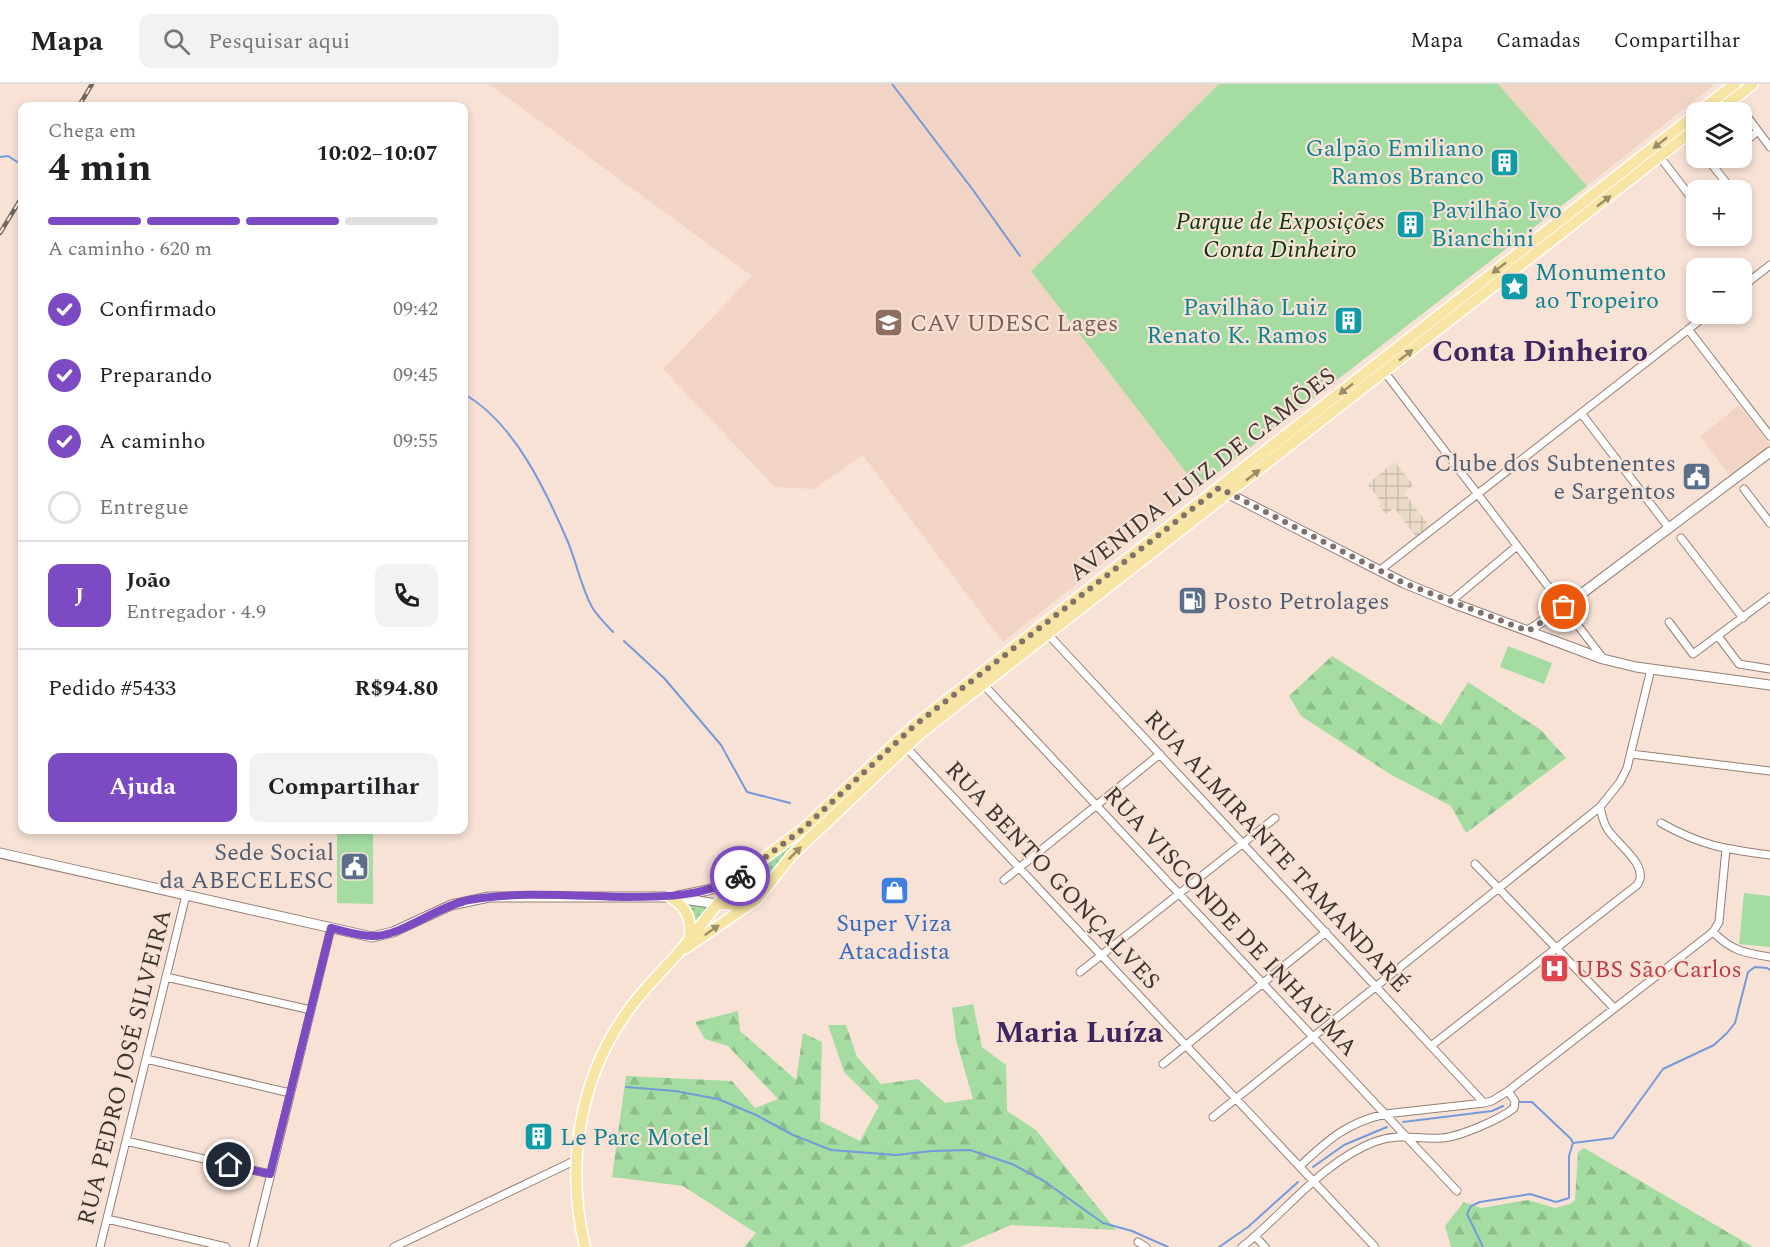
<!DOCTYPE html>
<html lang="pt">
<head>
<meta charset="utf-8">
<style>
	body { margin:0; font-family:Spectral,serif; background:#f2f2f2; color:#202124; height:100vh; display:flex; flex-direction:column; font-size:22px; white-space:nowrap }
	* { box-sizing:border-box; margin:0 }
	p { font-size:20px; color:#757577 }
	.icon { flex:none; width:33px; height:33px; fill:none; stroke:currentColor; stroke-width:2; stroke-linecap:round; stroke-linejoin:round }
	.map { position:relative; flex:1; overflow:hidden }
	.side { position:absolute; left:18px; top:18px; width:450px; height:732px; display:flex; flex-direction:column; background:#fff; border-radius:12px; box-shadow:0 3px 9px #0003 }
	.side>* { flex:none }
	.tools { position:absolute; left:1686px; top:18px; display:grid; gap:12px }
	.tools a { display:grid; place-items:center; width:66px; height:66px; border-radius:12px; background:#fff; box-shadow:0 3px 9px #0003; font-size:30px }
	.pin { position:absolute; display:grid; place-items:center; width:51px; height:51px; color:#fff; margin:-26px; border:3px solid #fff; border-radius:50%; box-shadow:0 2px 6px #0007 }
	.courier { position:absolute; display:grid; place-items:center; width:60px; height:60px; margin:-30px; border:4px solid #7c4ac2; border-radius:50%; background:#fff; color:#222; box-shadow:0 2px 8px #0007 }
	.summary em { font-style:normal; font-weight:700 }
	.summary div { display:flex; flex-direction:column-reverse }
	.summary { display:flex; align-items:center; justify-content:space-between; height:102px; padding:0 30px }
	h1 { font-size:39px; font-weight:700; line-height:45px }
	.bar { display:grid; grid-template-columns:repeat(4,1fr); gap:9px 6px; align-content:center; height:72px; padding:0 30px }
	.bar i { height:8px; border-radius:4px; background:#e0e0e0 }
	.bar .on { background:#7c4ac2 }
	.bar p { grid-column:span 4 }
	.line { display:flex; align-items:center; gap:15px; padding:0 30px; border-top:2px solid #e0e0e0 }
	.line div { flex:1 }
	.round { display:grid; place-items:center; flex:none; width:63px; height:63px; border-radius:12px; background:#f2f2f2 }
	ol { padding:0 30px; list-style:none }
	li { display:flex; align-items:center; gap:18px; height:66px }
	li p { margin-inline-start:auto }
	li .icon { padding:6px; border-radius:50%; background:#7c4ac2; color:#fff; stroke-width:4 }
	li:last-child { color:#757577 }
	li i { width:33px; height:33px; border:3px solid #e0e0e0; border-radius:50% }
	.action { display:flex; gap:12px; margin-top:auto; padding:12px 30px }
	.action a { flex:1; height:69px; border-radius:12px; background:#7c4ac2; color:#fff; font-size:24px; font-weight:700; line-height:69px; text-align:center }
	.action a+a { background:#f2f2f2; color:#202124 }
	header { display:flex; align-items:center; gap:36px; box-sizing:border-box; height:84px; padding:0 30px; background:#fff; border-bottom:2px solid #e0e0e0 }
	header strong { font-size:28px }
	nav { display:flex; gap:33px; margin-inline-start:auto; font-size:21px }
	.search { width:420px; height:54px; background:#f2f2f2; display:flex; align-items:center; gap:15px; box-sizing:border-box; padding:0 21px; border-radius:12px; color:#757577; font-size:22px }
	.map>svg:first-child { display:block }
	.built { fill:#f2d4c4 }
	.industrial { fill:url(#industrial-grid) }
	.grass { fill:url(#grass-dots) }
	.forest { fill:url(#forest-firs) }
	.park { fill:#a4dca2 }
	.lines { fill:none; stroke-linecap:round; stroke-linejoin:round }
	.stream { stroke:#759ada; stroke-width:2 }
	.street-casing { stroke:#937f74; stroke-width:9 }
	.secondary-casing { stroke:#937f74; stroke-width:11 }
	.primary-casing { stroke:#fff; stroke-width:13 }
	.street { stroke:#fff; stroke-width:7 }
	.secondary { stroke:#fff; stroke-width:9 }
	.primary { stroke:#f8e5a3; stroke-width:10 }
	.rail-casing { stroke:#736760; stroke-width:4.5 }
	.rail { stroke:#f8e2d6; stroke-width:2; stroke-dasharray:7; stroke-linecap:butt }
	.oneway { fill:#9b8d6a }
	.done { stroke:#7f726a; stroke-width:6; stroke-dasharray:0 10.8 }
	.route { stroke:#7c4ac2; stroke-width:8 }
	.labels { text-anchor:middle; stroke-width:4.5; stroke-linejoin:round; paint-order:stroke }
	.culture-label { font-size:24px; fill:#0d838f; stroke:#f8e2d6; text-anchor:start }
	.park-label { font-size:24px; font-style:italic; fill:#0b350e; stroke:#f8e2d6 }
	.education-label { font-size:24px; fill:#785e54; stroke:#f8e2d6; text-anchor:start }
	.service-label { font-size:24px; fill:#4e5e75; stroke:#f8e2d6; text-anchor:end }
	.street-label { font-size:24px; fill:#3e3530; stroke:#f8e2d6 }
	.shop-label { font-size:24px; fill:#366cbe; stroke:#f8e2d6 }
	.health-label { font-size:24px; fill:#be3a42; stroke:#f8e2d6; text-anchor:start }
	.district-label { font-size:30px; font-weight:bold; fill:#3d255f; stroke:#f8e2d6 }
</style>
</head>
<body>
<header>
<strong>Mapa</strong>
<div class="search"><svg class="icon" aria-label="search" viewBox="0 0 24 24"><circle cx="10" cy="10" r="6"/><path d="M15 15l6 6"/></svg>Pesquisar aqui</div>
<nav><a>Mapa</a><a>Camadas</a><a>Compartilhar</a></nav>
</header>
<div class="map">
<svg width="1770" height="1163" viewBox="0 0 1770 1163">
	<defs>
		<pattern id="industrial-grid" width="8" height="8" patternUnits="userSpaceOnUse" patternTransform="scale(1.5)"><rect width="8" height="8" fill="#e9dbc8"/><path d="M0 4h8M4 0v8" fill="none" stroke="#c9bdac"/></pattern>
		<pattern id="grass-dots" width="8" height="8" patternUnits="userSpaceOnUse" patternTransform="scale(1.5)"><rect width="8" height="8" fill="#a4dca2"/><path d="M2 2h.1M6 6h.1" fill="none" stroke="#8ebd8c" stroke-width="1.8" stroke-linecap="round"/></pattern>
		<pattern id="forest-firs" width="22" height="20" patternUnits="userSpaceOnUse" patternTransform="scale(1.5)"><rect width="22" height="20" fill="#a4dca2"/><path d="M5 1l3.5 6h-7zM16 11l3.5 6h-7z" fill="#8ebd8c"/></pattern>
	</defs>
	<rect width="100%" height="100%" fill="#f8e2d6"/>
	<!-- built -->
	<path class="built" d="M489,0H1219L1031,187L1198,404L1003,558L863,371L814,405L775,403L663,285L752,192Z
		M1498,0H1715L1587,102Z
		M1739,321L1770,360V364L1731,393L1700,353Z"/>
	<!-- industrial -->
	<path class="industrial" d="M1395,378L1413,401L1404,409L1431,444L1417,454L1394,424L1386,430L1379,422L1382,419L1367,400Z"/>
	<!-- grass -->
	<path class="grass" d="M896,664L898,666C856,705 798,749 767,797L757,787L804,750Z
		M737 806a9 9 0 1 1 18 0a9 9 0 1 1-18 0Z
		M684,817L711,822L694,843L693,830Z"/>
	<!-- forest -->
	<path class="forest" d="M1332,572L1441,641L1468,598L1541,646L1566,674L1466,749L1451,722L1390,690L1301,632L1289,612Z
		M973,920L982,963L1006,981L1007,1027L1036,1046L1116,1146L1011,1141L960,1163H744L756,1149L683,1102L612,1093L626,992L732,997L755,1024L778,1015L728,962L705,955L695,938L738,927L740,947L796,996L803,949L822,958L820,1037L860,1057L879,1022L844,988L828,941H846L857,973L881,1000L918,995L945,1019L973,1015L956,956L952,924Z
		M1584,1064L1753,1163H1451L1445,1142L1464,1118L1481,1124L1528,1116L1555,1124L1570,1120L1575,1116L1578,1068Z"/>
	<!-- park -->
	<path class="park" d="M1219,0H1498L1587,102L1198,404L1031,187Z
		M1508,562L1552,579L1544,600L1500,583Z
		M337,746H373V820L337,819Z
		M1744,809L1770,812V863L1739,860Z"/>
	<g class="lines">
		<!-- stream -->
		<path class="stream" d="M892,0L973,106L1020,172
			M0,73L8,72L22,81
			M464,310C514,338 546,407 568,458C577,480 581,503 592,523C597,532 606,540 613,548
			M624,557L664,594L721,661L747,708L790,719
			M626,1003L675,1007L718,1015L756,1031L793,1051L831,1066L896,1071L932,1067L970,1066L1012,1080L1044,1097L1103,1139L1132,1147L1168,1163
			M1518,1018H1532L1571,1055L1573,1059
			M1403,1038L1492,1027L1503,1022
			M1313,1083L1344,1061L1387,1043
			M1219,1163L1248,1143L1298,1098
			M1483,1163L1467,1130L1471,1122L1480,1118L1530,1110L1556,1118L1569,1114V1072L1573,1059L1613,1054L1663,985L1714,961L1727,949L1735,939L1748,888L1755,883L1767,884L1770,886"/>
		<defs>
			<path id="street" d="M1734,15L1770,63
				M1688,50L1696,61
				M1742,60L1758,47
				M1660,73L1696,120
				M1707,74L1713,82L1724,74
				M1713,82L1732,106
				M1742,118L1747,125
				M1742,203L1770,181
				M1688,245L1770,352
				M1383,286L1602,573
				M1581,329L1669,444
				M1744,405L1770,439
				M1681,454L1743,534
				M1379,487L1708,230
				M1450,518L1517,462
				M1669,538L1693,570L1770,513
				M1045,547L1484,1019
				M1718,552L1739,580L1770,585
				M981,598L1457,1107
				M905,662L1375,1163
				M1631,670L1770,687
				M1661,739C1702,762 1724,765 1770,771
				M1475,780L1614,924
				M1004,796L1160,670
				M1713,848C1732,867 1744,869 1770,873
				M1080,888L1275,734
				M166,893L311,926
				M1431,962L1637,801C1651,783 1618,761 1608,746C1603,739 1602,731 1600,723
				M146,975L290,1009
				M1163,980L1326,848
				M1213,1033L1600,723L1620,698L1627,684L1651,585
				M126,1057L270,1090
				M1300,1082C1328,1056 1346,1039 1385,1030L1484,1019L1492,1017L1508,1007L1713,848L1719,838L1726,765
				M107,1135L226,1163
				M1255,1152L1265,1163
				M1138,1158L1146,1163
				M100,1163L186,811
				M253,1163L331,844
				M394,1163L576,1076
				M1242,1163C1286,1128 1321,1079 1374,1058C1401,1048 1416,1056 1442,1054C1459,1053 1501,1035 1514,1024L1515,1017L1508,1007"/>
			<path id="secondary" d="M1223,407L1404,499L1450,518L1603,575L1636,583L1770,601
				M1528,547L1564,523L1770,368
				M0,769L372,853L393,848L451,821L489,813H670L717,820
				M678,812L708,806L734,797"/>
			<path id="primary" d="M1698,28L1735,0
				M1717,28L1753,0
				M740,792L803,745L914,642L1696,30
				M670,813C687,823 691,834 690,854
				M758,814L792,771L921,649L1696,44
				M717,820C727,820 742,823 752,819C769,811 757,784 737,794C727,805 731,818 746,821
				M686,864L750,820
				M585,1163C566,1084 578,998 625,931C639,910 656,893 673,875C693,852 711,827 731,804"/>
		</defs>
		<!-- street casing -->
		<use href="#street" class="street-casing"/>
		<!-- secondary casing -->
		<use href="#secondary" class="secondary-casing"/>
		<!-- primary casing -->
		<use href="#primary" class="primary-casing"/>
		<!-- street -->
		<use href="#street" class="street"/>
		<!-- secondary -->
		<use href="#secondary" class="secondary"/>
		<!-- primary -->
		<use href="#primary" class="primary"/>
		<defs>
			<path id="rail" d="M79,22L92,0
				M0,149L22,113"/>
		</defs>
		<!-- rail casing -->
		<use href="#rail" class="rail-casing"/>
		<!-- rail -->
		<use href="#rail" class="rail"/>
	</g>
	<!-- one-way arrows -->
	<defs><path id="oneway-solid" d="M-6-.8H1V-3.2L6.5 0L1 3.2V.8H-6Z" transform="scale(1.5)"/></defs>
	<g class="oneway">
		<use href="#oneway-solid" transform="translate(1660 59) rotate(142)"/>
		<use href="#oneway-solid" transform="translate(1604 117) rotate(-38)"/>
		<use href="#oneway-solid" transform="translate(1499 184) rotate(142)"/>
		<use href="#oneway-solid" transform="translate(1406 271) rotate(-38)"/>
		<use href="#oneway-solid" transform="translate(1346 305) rotate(142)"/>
		<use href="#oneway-solid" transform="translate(1253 391) rotate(-38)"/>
		<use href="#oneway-solid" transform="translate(795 769) rotate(-45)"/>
		<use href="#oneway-solid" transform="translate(712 846) rotate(-35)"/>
	</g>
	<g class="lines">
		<!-- done -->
		<path class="done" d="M740,792L803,745L914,642L1219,404L1404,499L1528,547L1564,523"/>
		<!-- route -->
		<path class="route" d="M229,1081L270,1090L331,844C345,847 361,853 376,852C404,850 438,822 469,816C517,807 575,812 625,813C664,813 705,813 740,792"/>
	</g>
	<!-- icons -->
	<defs>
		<symbol id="building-square" viewBox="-11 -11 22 22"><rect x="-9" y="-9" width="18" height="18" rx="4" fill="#0f9aa8" stroke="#f8e2d6"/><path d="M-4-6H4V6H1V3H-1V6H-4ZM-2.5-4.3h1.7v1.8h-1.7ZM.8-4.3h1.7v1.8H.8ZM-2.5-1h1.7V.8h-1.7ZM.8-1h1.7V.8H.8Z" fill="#fff"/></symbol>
		<symbol id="sight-square" viewBox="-11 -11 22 22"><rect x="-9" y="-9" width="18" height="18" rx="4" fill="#0f9aa8" stroke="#f8e2d6"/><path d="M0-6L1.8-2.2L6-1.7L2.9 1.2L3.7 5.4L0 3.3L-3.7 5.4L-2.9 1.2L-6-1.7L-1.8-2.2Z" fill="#fff"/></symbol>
		<symbol id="university-square" viewBox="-11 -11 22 22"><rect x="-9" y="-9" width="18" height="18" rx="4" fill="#8d6e63" stroke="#f8e2d6"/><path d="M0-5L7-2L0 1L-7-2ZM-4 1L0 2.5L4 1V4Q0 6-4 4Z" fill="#fff"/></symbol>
		<symbol id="civic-square" viewBox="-11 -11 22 22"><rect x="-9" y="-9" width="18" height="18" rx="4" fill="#5c6f8a" stroke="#f8e2d6"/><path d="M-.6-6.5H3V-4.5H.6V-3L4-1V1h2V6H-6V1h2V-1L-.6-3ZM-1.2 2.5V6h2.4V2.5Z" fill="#fff"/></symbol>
		<symbol id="fuel-square" viewBox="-11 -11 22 22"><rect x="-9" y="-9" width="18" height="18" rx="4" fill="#5c6f8a" stroke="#f8e2d6"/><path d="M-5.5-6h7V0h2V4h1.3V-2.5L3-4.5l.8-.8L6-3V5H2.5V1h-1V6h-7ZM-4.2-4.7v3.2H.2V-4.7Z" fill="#fff"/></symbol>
		<symbol id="shop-square" viewBox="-11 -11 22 22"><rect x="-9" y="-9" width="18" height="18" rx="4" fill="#3f7fe0" stroke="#f8e2d6"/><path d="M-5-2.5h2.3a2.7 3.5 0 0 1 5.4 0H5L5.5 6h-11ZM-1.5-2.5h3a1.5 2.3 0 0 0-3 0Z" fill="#fff"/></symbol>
		<symbol id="hospital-square" viewBox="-11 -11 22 22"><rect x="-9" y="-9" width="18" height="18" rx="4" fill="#e0444e" stroke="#f8e2d6"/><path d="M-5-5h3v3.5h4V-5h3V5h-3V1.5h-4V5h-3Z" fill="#fff"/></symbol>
	</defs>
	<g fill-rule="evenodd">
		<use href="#building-square" x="1488" y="62" width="33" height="33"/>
		<use href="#building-square" x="1394" y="124" width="33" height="33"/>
		<use href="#sight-square" x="1498" y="186" width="33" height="33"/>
		<use href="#building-square" x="1332" y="220" width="33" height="33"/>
		<use href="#university-square" x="872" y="222" width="33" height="33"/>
		<use href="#civic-square" x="1680" y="376" width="33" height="33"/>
		<use href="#fuel-square" x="1176" y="500" width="33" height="33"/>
		<use href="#civic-square" x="338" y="766" width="33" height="33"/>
		<use href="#shop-square" x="878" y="790" width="33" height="33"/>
		<use href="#hospital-square" x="1538" y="868" width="33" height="33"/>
		<use href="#building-square" x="522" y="1036" width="33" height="33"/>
	</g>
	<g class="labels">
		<!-- culture labels -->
		<g class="culture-label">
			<text x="1484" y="72" text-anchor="end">Galpão Emiliano<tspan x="1484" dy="28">Ramos Branco</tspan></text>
			<text x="1431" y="134">Pavilhão Ivo<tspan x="1431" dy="28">Bianchini</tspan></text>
			<text x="1535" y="196">Monumento<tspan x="1535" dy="28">ao Tropeiro</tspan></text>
			<text x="1328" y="231" text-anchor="end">Pavilhão Luiz<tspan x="1328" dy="28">Renato K. Ramos</tspan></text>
			<text x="560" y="1061">Le Parc Motel</text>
		</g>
		<!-- park labels -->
		<g class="park-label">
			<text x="1280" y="145">Parque de Exposições<tspan x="1280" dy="28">Conta Dinheiro</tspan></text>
		</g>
		<!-- education labels -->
		<g class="education-label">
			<text x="910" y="247">CAV UDESC Lages</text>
		</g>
		<!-- service labels -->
		<g class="service-label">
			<text x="1676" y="387">Clube dos Subtenentes<tspan x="1676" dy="28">e Sargentos</tspan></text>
			<text x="1213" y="525" text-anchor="start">Posto Petrolages</text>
			<text x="334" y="776">Sede Social<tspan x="334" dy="28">da ABECELESC</tspan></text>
		</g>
		<!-- street labels -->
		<g class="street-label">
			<text transform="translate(1202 390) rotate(-38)" y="8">AVENIDA LUIZ DE CAMÕES</text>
			<text transform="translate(1277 767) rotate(47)" y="8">RUA ALMIRANTE TAMANDARÉ</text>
			<text transform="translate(1053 791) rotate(47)" y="8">RUA BENTO GONÇALVES</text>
			<text transform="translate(1231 837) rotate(47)" y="8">RUA VISCONDE DE INHAÚMA</text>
			<text transform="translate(124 983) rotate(-76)" y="8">RUA PEDRO JOSÉ SILVEIRA</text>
		</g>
		<!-- shop labels -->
		<g class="shop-label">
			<text x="894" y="847">Super Viza<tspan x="894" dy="28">Atacadista</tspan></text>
		</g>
		<!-- health labels -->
		<g class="health-label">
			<text x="1575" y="893">UBS São Carlos</text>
		</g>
		<!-- district labels -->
		<g class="district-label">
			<text x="1540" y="277">Conta Dinheiro</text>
			<text x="1079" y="958">Maria Luíza</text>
		</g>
	</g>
</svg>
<div class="tools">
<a><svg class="icon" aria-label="layers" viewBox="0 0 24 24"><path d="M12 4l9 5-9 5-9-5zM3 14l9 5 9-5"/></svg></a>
<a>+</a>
<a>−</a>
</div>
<div class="pin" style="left:1564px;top:523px;background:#ea580c"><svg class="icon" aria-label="bag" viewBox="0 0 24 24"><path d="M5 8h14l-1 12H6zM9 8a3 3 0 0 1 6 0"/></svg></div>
<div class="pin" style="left:229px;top:1081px;background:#1f2937"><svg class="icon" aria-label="home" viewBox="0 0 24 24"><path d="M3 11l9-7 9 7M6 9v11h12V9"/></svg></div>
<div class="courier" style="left:740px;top:792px"><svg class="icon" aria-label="bike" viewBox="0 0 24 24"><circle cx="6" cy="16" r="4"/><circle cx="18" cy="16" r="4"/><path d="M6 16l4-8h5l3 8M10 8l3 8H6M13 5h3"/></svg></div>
<section class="side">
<div class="summary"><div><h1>4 min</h1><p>Chega em</p></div><em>10:02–10:07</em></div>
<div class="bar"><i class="on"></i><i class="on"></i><i class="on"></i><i></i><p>A caminho · 620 m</p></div>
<ol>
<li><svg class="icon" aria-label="check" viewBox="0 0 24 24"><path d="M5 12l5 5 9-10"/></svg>Confirmado<p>09:42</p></li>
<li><svg class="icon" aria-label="check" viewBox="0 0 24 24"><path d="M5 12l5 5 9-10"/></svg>Preparando<p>09:45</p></li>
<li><svg class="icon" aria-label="check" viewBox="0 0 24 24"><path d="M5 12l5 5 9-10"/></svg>A caminho<p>09:55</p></li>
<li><i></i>Entregue</li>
</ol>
<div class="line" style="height:108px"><b class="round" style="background:#7c4ac2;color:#fff">J</b><div><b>João</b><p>Entregador · 4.9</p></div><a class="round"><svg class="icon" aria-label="phone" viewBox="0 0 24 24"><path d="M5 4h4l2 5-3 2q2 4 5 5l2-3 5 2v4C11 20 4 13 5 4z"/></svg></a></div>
<div class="line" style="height:78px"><div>Pedido #5433</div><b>R$94.80</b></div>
<div class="action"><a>Ajuda</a><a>Compartilhar</a></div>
</section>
</div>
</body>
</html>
